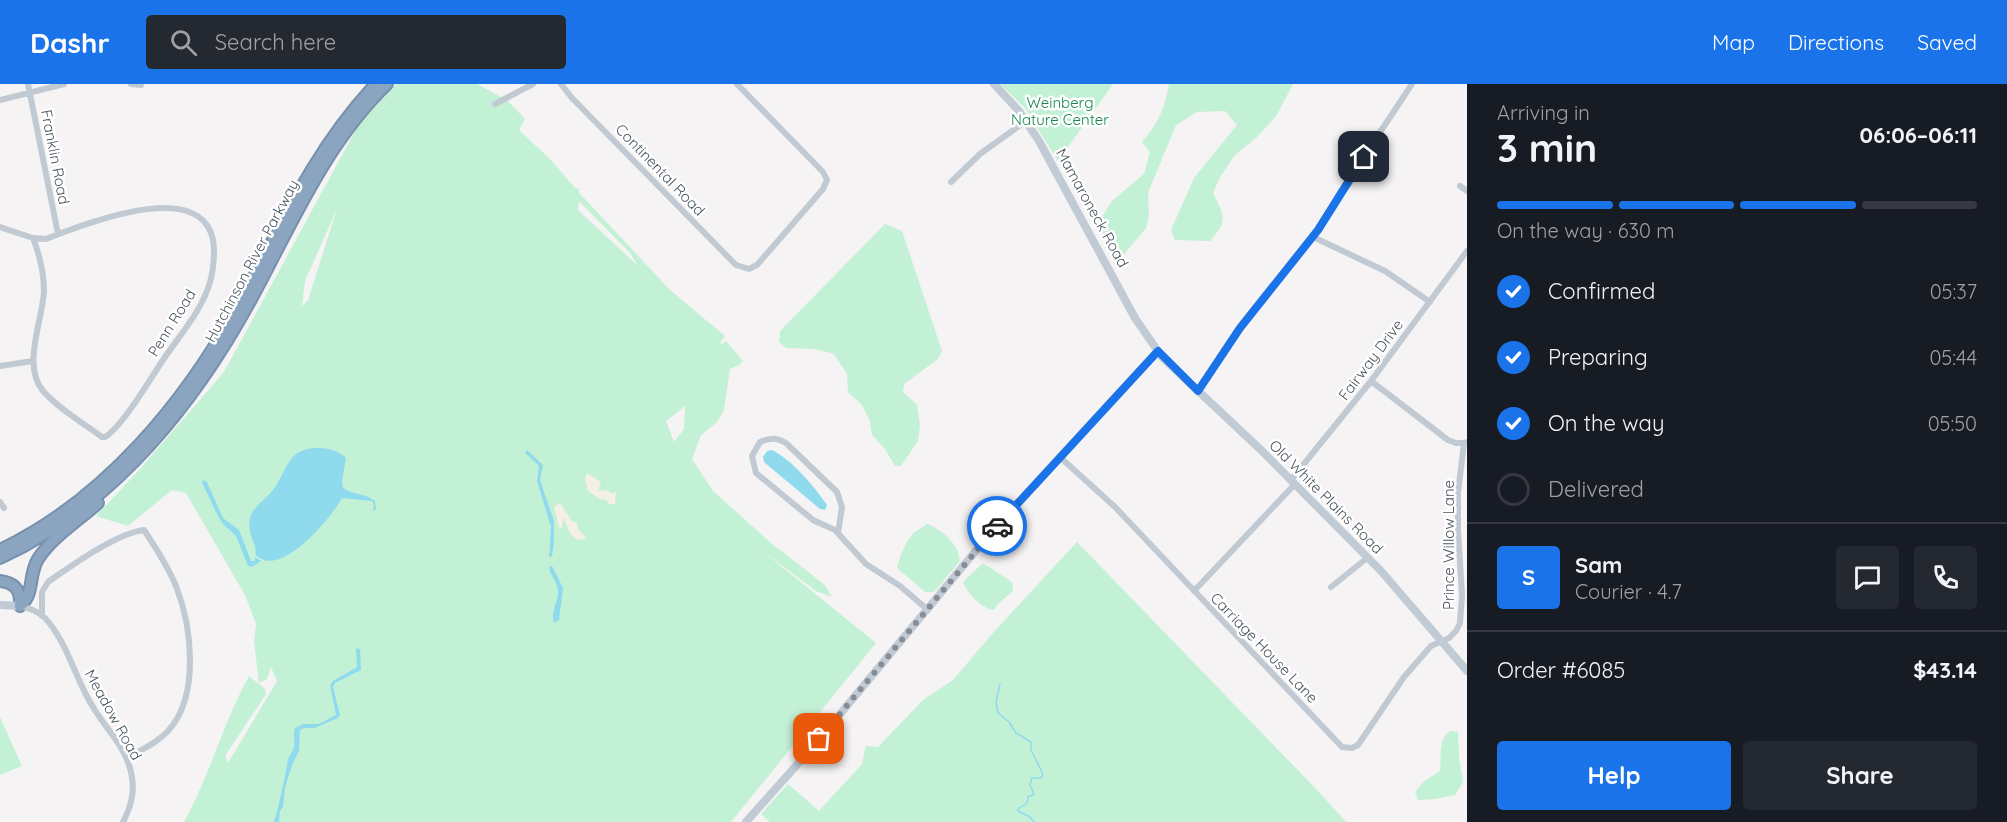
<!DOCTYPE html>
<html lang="en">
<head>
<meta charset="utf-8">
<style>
	body { margin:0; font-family:Quicksand,sans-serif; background:#242831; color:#f1f3f6; height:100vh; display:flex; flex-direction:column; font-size:22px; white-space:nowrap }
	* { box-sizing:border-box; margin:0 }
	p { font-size:20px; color:#9ea1a6 }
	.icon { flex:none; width:33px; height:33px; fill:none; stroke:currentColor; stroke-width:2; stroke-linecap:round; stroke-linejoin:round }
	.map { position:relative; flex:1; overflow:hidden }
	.sheet { display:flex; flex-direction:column; background:#171b24; width:540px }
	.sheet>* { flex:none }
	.pin { position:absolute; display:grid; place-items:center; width:51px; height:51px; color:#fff; margin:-26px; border-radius:12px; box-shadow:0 3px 9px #0006 }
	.courier { position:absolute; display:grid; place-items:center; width:60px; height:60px; margin:-30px; border:4px solid #1a73e8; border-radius:50%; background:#fff; color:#222; box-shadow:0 2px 8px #0007 }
	.headline em { font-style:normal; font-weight:800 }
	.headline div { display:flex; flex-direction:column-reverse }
	.headline { display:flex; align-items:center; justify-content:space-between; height:102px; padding:0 30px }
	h1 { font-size:39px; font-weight:800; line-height:45px }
	.bar { display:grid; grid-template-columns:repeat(4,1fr); gap:9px 6px; align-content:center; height:72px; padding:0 30px }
	.bar i { height:8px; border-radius:4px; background:#363941 }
	.bar .on { background:#1a73e8 }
	.bar p { grid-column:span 4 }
	.line { display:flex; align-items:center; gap:15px; padding:0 30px; border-top:2px solid #363941 }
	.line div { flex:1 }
	.round { display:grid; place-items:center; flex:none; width:63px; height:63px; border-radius:6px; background:#242831 }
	ol { padding:0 30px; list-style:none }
	li { display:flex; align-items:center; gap:18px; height:66px }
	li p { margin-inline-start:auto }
	li .icon { padding:6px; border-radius:50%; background:#1a73e8; color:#fff; stroke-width:4 }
	li:last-child { color:#9ea1a6 }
	li i { width:33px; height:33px; border:3px solid #363941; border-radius:50% }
	.action { display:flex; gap:12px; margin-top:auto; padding:12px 30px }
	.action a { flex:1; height:69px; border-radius:6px; background:#1a73e8; color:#fff; font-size:24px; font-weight:800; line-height:69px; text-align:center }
	.action a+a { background:#242831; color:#f1f3f6 }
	header { display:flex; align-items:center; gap:36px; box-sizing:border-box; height:84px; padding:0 30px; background:#1a73e8; color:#fff }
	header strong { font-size:28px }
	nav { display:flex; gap:33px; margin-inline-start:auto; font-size:21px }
	.search { width:420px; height:54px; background:#242831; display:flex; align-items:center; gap:15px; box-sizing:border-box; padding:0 21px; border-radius:6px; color:#9ea1a6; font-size:22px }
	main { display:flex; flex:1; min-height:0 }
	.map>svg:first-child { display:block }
	.green { fill:#c3f1d5; fill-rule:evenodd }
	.sand { fill:#f5f0e5 }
	.water { fill:#90daee }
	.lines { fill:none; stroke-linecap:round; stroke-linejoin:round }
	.stream { stroke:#90daee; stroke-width:1.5 }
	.highway-casing { stroke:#7690ad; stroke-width:14 }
	.street { stroke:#c1cad2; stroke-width:6 }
	.secondary { stroke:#c1cbd6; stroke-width:8 }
	.highway { stroke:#8ba5c1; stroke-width:10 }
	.done { stroke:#868d94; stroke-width:6; stroke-dasharray:0 10.8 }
	.route { stroke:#1a73e8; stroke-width:8 }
	.labels { text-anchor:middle; stroke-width:5; stroke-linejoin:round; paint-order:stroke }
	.park-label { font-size:15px; fill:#17864f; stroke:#fff }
	.street-label { font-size:15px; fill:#4a5661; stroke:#fff }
</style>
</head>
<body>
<header>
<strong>Dashr</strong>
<div class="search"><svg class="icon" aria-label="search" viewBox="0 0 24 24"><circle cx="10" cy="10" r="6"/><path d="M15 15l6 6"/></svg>Search here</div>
<nav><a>Map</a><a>Directions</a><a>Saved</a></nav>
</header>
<main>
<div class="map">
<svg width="1467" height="738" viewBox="0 0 1467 738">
	<rect width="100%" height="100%" fill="#f5f3f3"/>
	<!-- green -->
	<path class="green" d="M396,0H477L508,17L525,35L519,46L551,76L576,105L579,104V109L584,114L670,206L725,252L720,259L722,260L726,257L743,277L739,281L730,285L724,326L717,338L701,351L692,375L713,407L771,459L825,501L832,513L816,507L760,465L876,559L731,738H184C210,691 223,639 249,592L265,605L266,610L225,672L228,679L277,597L271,583L267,595L259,599L254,557L256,540L245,511L186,409L172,406L128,442L96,432L140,385L224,288L359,40ZM579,117L630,169L638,182L578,126ZM337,125L308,216L302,222L305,197ZM685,322L684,345L674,358L666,337Z
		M1000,0H1113L1058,77L1025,24Z
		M1169,0H1293L1276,32L1257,53L1235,71L1220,93L1213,109C1225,133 1228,136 1210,157L1175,156L1171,146L1194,94L1237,41L1225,27L1197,28L1176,41L1148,109L1149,131L1146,144L1121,174L1113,170L1098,139L1112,117L1144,90L1150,68L1142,58C1158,40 1165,24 1169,0Z
		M885,140L902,147L942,267L938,275L904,300L903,308L917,321L920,342L918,357L901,382H895L885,365L872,351L870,337L862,321L848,308L847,290L834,270L815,265L786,264L779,258L780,247Z
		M927,440C942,445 959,461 960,477L934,508H925L897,484C899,474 905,460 911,452C914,447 922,444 927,440Z
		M1077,458L1319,708L1346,738H770L761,730L788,700L819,727L862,680L866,662L878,663L923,616L953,596L992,550Z
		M983,479L1012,498L1013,507L997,521L994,526C982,525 967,509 963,498Z
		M0,633L22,682L0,691Z
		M1451,647L1458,648L1459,673L1463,698L1455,711L1436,715L1418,716L1415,708L1423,698L1440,687C1442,674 1437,654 1451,647Z"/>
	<!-- sand -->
	<path class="sand" d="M587,389L601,398L598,407L607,406L612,410L616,408L615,420H609L606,416L600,415L588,407L585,395Z
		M560,419L572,437L577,439L578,445L585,452V455L578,456L571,451L563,434L562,444L559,443L554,423Z"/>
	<!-- water -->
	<path class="water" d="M314,364C327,364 337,365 346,374L342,398L343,404C353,411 365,409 375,417L376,425L373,427L374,421L372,417L342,414C331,434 289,484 264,476C262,475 257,473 256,471C255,468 256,465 255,462C251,453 247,440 251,431C256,420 269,413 275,403C288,384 288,366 314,364Z
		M527,366L543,381L540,396L554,437V457L552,472L549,473L551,443L537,397L539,382L525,369Z
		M772,366C792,376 814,402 827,421L825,426L820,425L764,378L763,373L767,367Z
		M202,396L207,398L223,434L239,446L251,477H255V473L261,477L252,483L248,482L236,452L223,440L216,428L203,401Z
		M552,482L563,504L559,536L554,539C550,528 559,517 558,506C557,497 550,492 549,483Z
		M356,564L360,565L361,586L335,599L333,603L340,631L338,634L315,644H304L300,646L299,667L292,681L285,704L283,723L280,727L279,738H274C280,718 284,697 288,676C289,671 293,668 294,663C295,657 293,650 295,644L303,640H319L336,631L330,601L333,597L357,583Z"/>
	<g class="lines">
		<!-- stream -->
		<path class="stream" d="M1000,600L996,618L998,629L1009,638L1016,649L1031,658V666L1043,690L1041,694H1032L1030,701L1034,710L1028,713L1027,719L1018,725V727L1030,733L1034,738"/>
		<defs>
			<path id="highway" d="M0,466C105,416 185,319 240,219C282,141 314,66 376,0
				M0,474C115,421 198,316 256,206C295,133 327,58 387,0
				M0,497C16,499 21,507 20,522
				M20,522C35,510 28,491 38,475C52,453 78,437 98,419"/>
		</defs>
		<!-- highway casing -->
		<use href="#highway" class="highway-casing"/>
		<!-- street -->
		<path class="street" d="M28,0L58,150
			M131,0L141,1
			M561,0L572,14L736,181L749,185L757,181L823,105L827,96L823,88L737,0
			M0,16L64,0
			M495,20L533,0
			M951,98L980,70L1026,37
			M1460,102L1467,107
			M0,143L33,154L46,155C85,140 212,88 214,166C214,176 213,188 210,198C202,227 179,252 163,276C151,294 122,343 105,353H102C83,339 59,325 43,307C22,282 42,238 44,208C44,189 40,172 33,154
			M1313,153L1385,187L1430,218
			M0,282L33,277
			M1371,297L1448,356L1456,359H1464
			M1198,307L1240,245L1318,146L1341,107L1412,0
			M1061,374L1115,423L1342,663L1352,664L1358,661L1404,593L1431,562L1449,554L1456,547L1460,539L1462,511L1458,446V409L1464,359L1467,358
			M1291,396L1371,297L1467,167
			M0,418L4,424
			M838,449L842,423L837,408L786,359C776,353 770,354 760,358L752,372L756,389L813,436L835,446L866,480L900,502L928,526
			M1331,503L1367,474
			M1194,507L1295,400
			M20,522C29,524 39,528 45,534C68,559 75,595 93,623C104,642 122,659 129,681C136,702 133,719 123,738
			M42,532V508L48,498C71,482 117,449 144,446C156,464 168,483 176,502C192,543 200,612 168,647C157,659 141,666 127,674"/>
		<!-- secondary -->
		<path class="secondary" d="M994,0L1019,27L1039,57L1135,234L1162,273L1260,365L1381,487L1467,587
			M0,521L20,522
			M746,738L811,665L993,446L1158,267"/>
		<!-- highway -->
		<use href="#highway" class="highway"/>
	</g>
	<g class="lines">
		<!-- done -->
		<path class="done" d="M819,655L997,442"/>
		<!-- route -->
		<path class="route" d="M997,442L1158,267L1198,307L1240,244L1318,146L1364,73"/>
	</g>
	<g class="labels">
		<!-- park labels -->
		<g class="park-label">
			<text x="1060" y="24">Weinberg<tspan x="1060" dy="17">Nature Center</tspan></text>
		</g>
		<!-- street labels -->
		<g class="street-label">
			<text transform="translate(55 73) rotate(79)" y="5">Franklin Road</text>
			<text transform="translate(660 86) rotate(46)" y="5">Continental Road</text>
			<text transform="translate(1092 124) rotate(61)" y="5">Mamaroneck Road</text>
			<text transform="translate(252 177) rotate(-62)" y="5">Hutchinson River Parkway</text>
			<text transform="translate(172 239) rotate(-58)" y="5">Penn Road</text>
			<text transform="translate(1371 276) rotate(-53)" y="5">Fairway Drive</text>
			<text transform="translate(1326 413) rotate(45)" y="5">Old White Plains Road</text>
			<text transform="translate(1449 461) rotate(-90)" y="5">Prince Willow Lane</text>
			<text transform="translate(1264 564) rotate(46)" y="5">Carriage House Lane</text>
			<text transform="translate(113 631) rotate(61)" y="5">Meadow Road</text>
		</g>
	</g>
</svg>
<div class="pin" style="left:819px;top:655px;background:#ea580c"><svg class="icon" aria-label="bag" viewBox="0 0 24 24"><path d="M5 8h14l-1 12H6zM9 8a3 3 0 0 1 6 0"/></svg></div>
<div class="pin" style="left:1364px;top:73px;background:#1f2937"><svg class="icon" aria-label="home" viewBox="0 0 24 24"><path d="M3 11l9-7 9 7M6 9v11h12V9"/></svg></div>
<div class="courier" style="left:997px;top:442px"><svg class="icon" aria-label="car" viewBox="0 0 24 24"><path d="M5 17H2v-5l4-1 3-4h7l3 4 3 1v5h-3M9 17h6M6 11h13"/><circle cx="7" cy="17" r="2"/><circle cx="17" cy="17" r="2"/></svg></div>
</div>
<section class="sheet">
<div class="headline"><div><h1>3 min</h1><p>Arriving in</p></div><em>06:06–06:11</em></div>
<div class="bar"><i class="on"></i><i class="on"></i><i class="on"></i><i></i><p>On the way · 630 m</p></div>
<ol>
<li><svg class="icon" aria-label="check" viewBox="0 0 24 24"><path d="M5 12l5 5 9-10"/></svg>Confirmed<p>05:37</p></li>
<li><svg class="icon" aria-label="check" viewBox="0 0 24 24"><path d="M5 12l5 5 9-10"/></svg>Preparing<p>05:44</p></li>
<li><svg class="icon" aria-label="check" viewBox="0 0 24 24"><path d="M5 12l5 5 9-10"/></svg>On the way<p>05:50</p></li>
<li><i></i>Delivered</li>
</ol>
<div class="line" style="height:108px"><b class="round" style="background:#1a73e8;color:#fff">S</b><div><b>Sam</b><p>Courier · 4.7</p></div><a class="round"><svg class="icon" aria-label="chat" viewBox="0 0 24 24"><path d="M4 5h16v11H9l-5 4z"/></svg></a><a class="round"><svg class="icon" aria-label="phone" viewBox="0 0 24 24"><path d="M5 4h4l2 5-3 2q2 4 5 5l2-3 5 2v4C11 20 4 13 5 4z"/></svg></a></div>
<div class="line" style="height:78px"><div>Order #6085</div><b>$43.14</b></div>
<div class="action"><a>Help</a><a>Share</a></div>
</section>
</main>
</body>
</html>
